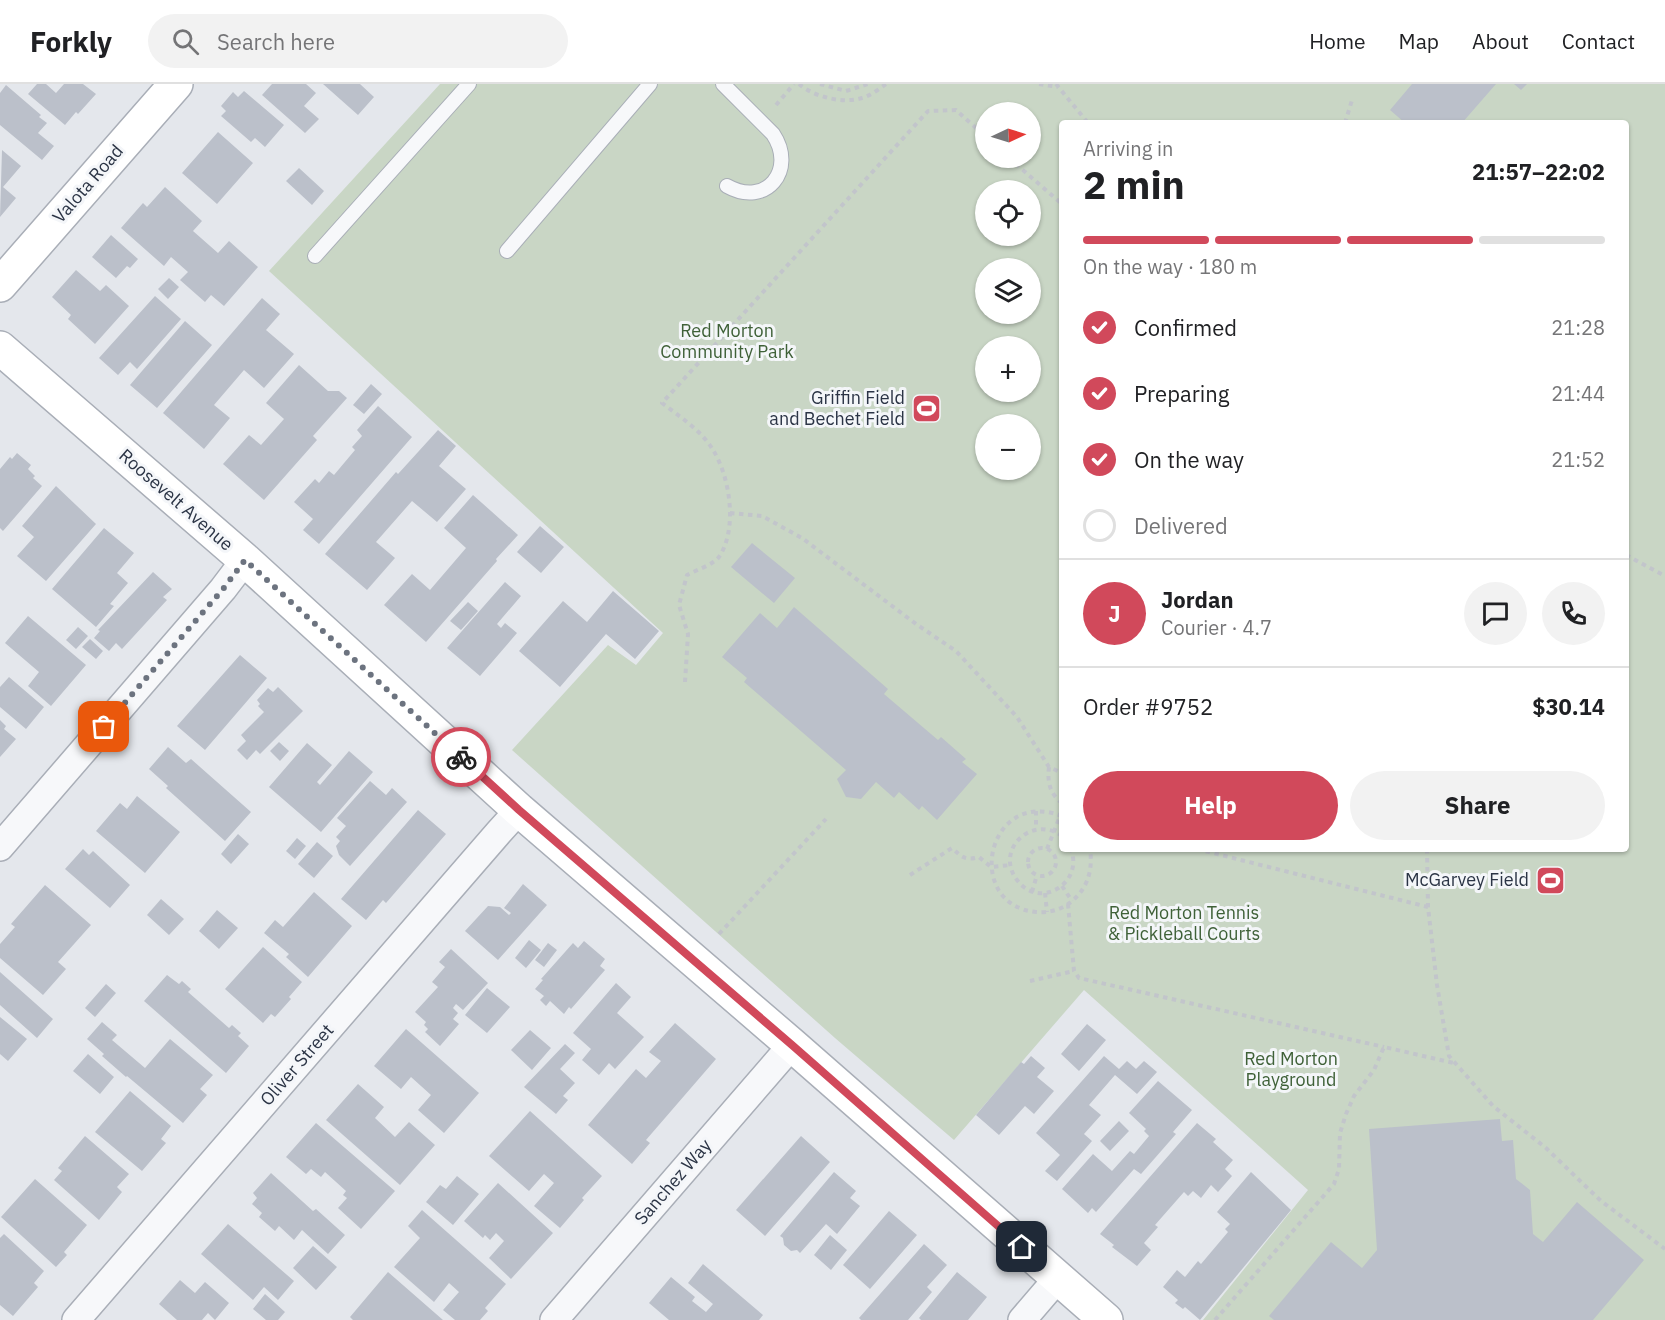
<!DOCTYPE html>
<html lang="en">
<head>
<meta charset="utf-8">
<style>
	body { margin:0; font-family:"IBM Plex Sans",sans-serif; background:#f2f2f2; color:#202124; height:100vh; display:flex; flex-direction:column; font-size:22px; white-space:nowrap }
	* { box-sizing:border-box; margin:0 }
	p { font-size:20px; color:#757577 }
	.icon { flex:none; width:33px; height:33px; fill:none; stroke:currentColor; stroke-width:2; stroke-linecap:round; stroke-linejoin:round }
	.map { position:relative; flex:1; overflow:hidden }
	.panel { position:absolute; left:1059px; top:36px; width:570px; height:732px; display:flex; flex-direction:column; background:#fff; border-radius:6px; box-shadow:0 2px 4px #0004 }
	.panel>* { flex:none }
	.needle { width:39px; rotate:86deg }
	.buttons { position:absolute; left:975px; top:18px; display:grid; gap:12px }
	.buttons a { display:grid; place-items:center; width:66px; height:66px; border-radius:50%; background:#fff; box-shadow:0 2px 4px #0004; font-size:30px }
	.pin { position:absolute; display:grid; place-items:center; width:51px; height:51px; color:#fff; margin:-26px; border-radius:12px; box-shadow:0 3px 9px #0006 }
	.courier { position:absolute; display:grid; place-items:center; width:60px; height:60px; margin:-30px; border:4px solid #d1495b; border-radius:50%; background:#fff; color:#222; box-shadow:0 2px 8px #0007 }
	.overview em { font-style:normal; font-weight:700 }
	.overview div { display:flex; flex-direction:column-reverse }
	.overview { display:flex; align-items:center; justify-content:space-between; height:102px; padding:0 24px }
	h1 { font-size:39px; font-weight:700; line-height:45px }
	.bar { display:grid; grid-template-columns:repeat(4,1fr); gap:9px 6px; align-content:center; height:72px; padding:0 24px }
	.bar i { height:8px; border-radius:4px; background:#e0e0e0 }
	.bar .current { background:#d1495b }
	.bar p { grid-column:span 4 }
	.line { display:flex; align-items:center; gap:15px; padding:0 24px; border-top:2px solid #e0e0e0 }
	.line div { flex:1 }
	.round { display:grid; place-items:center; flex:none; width:63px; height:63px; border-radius:32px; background:#f2f2f2 }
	ol { padding:0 24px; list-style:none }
	li { display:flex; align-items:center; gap:18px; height:66px }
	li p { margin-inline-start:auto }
	li .icon { padding:6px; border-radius:50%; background:#d1495b; color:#fff; stroke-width:4 }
	li:last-child { color:#757577 }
	li i { width:33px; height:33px; border:3px solid #e0e0e0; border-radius:50% }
	.action { display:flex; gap:12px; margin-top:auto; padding:12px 24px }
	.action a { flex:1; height:69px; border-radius:36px; background:#d1495b; color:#fff; font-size:24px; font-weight:700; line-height:69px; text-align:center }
	.action a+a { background:#f2f2f2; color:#202124 }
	header { display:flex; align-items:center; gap:36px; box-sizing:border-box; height:84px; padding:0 30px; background:#fff; border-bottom:2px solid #e0e0e0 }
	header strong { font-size:28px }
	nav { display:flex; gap:33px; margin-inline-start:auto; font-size:21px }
	.search { width:420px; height:54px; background:#f2f2f2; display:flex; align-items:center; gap:15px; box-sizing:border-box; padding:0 21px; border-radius:33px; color:#757577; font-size:22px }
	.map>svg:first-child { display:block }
	.green { fill:#c9d6c5; fill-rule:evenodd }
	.building { fill:#bbc0ca }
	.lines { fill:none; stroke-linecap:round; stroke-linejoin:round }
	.lane-casing { stroke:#a9aeb7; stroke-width:16 }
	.street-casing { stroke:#a9aeb7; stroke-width:30 }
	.secondary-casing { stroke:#a9aeb7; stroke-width:36 }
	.path { stroke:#c2c5cb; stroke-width:4; stroke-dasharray:4.5 4.5; stroke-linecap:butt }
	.lane { stroke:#f7f8fa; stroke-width:14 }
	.street { stroke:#f7f8fa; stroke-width:27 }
	.secondary { stroke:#fff; stroke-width:33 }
	.done { stroke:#6c737f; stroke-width:6; stroke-dasharray:0 10.8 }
	.route { stroke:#d1495b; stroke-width:8 }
	.labels { text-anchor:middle; stroke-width:6; stroke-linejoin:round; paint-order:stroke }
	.street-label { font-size:18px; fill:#2b3445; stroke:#f4f6f9 }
	.park-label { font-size:18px; fill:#3f6138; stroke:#f4f6f9 }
	.poi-label { font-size:18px; fill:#2b3445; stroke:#f4f6f9; text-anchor:end }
</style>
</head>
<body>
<header>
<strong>Forkly</strong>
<div class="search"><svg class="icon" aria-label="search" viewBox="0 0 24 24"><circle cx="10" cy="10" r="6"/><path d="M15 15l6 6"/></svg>Search here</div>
<nav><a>Home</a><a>Map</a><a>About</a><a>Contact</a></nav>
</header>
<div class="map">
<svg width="1665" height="1236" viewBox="0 0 1665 1236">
	<rect width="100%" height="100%" fill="#e4e7ec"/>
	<!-- green -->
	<path class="green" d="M440,0H1665V1236H1203L1308,1106L1084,906L954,1056L835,954L512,666L608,561L636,581L663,549L269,187ZM986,28H1030V74H986ZM1062,39H1626V765H1062ZM986,106H1030V152H986ZM986,184H1030V230H986ZM986,262H1030V308H986ZM986,340H1030V386H986Z"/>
	<!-- building -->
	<path class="building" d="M37,0H46L56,9L64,0H83L96,10L78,30L76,28L65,41L28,10Z
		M272,0H306L316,9L304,22L319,35L305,49L262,11Z
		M323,0H360L374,13L358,31Z
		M1412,0H1496L1462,39H1405L1390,26Z
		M1514,0H1527L1521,6Z
		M6,1L41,31L39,33L47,39L38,49L54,62L42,76L0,41V9Z
		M244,7L284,41L265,63L255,54L251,58L221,32L226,27L221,22L233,8L238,13Z
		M218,48L253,79L217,120L182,89Z
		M2,66L21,82L3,103L16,114L0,133Z
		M299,84L324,107L312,121L286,97Z
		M165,103L202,137L193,147L218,169L229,157L258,183L224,222L211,211L205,218L180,196L188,188L171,173L164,182L121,144L143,119L147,123Z
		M111,151L138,175L130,184L127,182L116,194L92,173Z
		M76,186L100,207L106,201L129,222L95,260L68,235L71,231L52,213Z
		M169,194L179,203L168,215L158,205Z
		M155,212L181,235L137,285L130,278L118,291L99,274Z
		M262,214L280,230L266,246L294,270L264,304L244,286L214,321L230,334L204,365L163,329Z
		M185,237L212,261L157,324L130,301Z
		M299,281L328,307H339L347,314L313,352L317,356L264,416L223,380L249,351L261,361L284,335L266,319Z
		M371,300L382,310L364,330L353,321Z
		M378,322L412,353L319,460L303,446L313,435L294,418L315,395L319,399L329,387L334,391L355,366L352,363L362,352L357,346Z
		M438,346L456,362L439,382L466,405L437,438L412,417L376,458L395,474L367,506L325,470L396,388L398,390Z
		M17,369L31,381L28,385L35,392L33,394L42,402L3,447L0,444V385L10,373L12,375Z
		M56,402L96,440L46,497L17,472L34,453L22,442Z
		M473,411L518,451L496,475L497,477L426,558L384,521L412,490L430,506L466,464L444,444Z
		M540,442L564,463L541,489L517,468Z
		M104,444L134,469L117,489L128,499L110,520L114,522L96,543L52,505Z
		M752,459L795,494L774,519L731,483Z
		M153,488L172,505L163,513L167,516L122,565L116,559L109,567L94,554L100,547L98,546Z
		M505,498L521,512L497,540L501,544L505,539L517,549L480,592L447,564Z
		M613,507L659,547L635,575L606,550L560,603L519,567L563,517L587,538Z
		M468,518L478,527L461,546L450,537Z
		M794,523L888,605L884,610L938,656L941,653L966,675L962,678L977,690L937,736L922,722L919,726L899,708L894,714L876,698L861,715L846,713L837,695L846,686L744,598L747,594L722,573L760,529L777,544Z
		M28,532L86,581L51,622L28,602L39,588L5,559Z
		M78,543L88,552L76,565L66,556Z
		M90,555L103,567L96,575L82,563Z
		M240,571L267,594L205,666L177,642Z
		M9,593L44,623L26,645L0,623V603Z
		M278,603L303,627L260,670L256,666L247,676L237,666L246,657L241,651L264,628L258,622L260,620L257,616L268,604L273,608Z
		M0,636L6,642L4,645L16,655L0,673Z
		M279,658L289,667L280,677L270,667Z
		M307,659L332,681L317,698L320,701L349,667L373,688L321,748L269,703Z
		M168,663L186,679L191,675L251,728L225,757L166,704L168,702L149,685Z
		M370,697L386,711L392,704L407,718L350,782L339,771L336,762L340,757L336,753L346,742L337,734Z
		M137,712L180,748L145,789L96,747L120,719L127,725Z
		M418,726L446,750L386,819L383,816L366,836L341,815Z
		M238,750L249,760L231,780L221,770Z
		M297,754L306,762L295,775L286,767Z
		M317,758L333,772L314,794L298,780Z
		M83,765L89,771L93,767L130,801L110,824L65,785Z
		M523,800L547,821L498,876L465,847L488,822L500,823L509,831L511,829L504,824Z
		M45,801L91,841L58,878L66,885L43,911L0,874V860L15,843L11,840Z
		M314,808L352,842L308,893L286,873L289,870L264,849L275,836L283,843Z
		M161,815L184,835L169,851L147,831Z
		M217,826L238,844L219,865L199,847Z
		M529,856L541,866L526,884L515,874Z
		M584,857L605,875L600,882L605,886L571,925L569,923L564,930L550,917L546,922L540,916L544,912L535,905L543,896L541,895L573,859L578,864Z
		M548,859L557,866L544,883L535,876Z
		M263,863L302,898L289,913L291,915L275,933L271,930L263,939L225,905Z
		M451,865L488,899L463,926L456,920L453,924L458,929L453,935L459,940L440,962L425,948L428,945L424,941L426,938L415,928L438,903L432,898L445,883L439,878Z
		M0,888L53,935L37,954L0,921Z
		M167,891L179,900L182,897L191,905L188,908L229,944L232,941L241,949L238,952L249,962L226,989L144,917Z
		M616,899L631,913L617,929L644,953L615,985L609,979L599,991L582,976L591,965L573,949Z
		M106,900L116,909L95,933L85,924Z
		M487,904L510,923L487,949L465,931Z
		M0,933L27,955L8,977L0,970Z
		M102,938L117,951L112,956L145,984L170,955L213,991L200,1005L207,1011L183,1039L127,992L126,993L102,972L104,970L87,955Z
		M675,939L716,975L646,1056L650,1059L632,1080L588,1041L636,985L646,994L661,977L649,968Z
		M1087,940L1106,956L1079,987L1061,970Z
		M406,945L479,1009L444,1049L418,1026L431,1011L411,993L401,1005L374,982Z
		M530,946L551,964L532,986L511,966Z
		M565,960L575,969L560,985L575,999L563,1012L568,1016L556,1030L524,1003Z
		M88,970L114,993L100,1010L73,987Z
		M1031,972L1045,984L1037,993L1054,1007L1034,1030L1025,1022L999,1051L976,1031L1021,978L1024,980Z
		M1104,972L1119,985L1127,977L1136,985L1144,977L1157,988L1137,1010L1115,991L1089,1021L1101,1031L1084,1050L1092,1057L1057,1097L1045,1087L1060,1071L1036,1049Z
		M1158,997L1192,1026L1173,1048L1176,1050L1141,1090L1134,1085L1096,1128L1092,1124L1088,1129L1062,1105L1093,1070L1112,1087L1130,1067L1134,1070L1149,1052L1144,1047L1146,1045L1129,1029Z
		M358,1000L384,1023L375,1034L395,1053L409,1038L435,1061L400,1101L326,1036Z
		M130,1007L171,1042L161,1055L166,1059L142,1087L95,1048Z
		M530,1027L602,1092L582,1114L584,1116L560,1144L534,1122L554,1099L544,1090L529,1107L489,1072Z
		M1500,1035L1502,1057L1513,1056L1516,1095L1530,1106L1533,1150L1543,1158L1577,1118L1644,1176L1593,1236H1274L1269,1232L1331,1158L1362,1184L1377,1166L1369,1045Z
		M1119,1037L1129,1047L1110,1067L1100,1057Z
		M316,1039L395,1107L361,1145L338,1124L347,1114L343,1111L346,1107L325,1088L321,1093L311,1085L306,1090L286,1073Z
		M1197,1039L1216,1055L1213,1058L1233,1076L1225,1085L1232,1092L1218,1108L1211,1101L1201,1114L1193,1107L1188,1112L1184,1108L1155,1141L1158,1143L1144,1159L1151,1166L1137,1182L1112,1163L1114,1161L1100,1150Z
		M85,1052L129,1090L117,1103L122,1108L99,1136L54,1096L62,1087L58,1084Z
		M801,1052L830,1078L765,1152L736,1126Z
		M834,1088L856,1107L850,1114L860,1122L837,1150L826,1140L800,1169L797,1166L791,1167L784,1161L783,1154L780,1152Z
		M1251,1088L1291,1126L1200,1236L1185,1223L1183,1225L1175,1219L1178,1216L1163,1203L1177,1186L1185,1193L1198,1177L1201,1180L1228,1148L1225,1145L1230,1140L1217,1128Z
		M271,1089L313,1127L316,1125L345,1151L328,1170L302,1146L294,1156L279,1142L275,1147L259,1133L262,1129L252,1120L257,1114L253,1109Z
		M457,1092L479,1110L453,1141L426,1118L440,1101L446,1105Z
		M35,1095L87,1141L64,1168L67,1171L56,1183L1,1133Z
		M498,1099L553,1149L511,1195L489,1174L504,1157L496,1149L490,1156L485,1151L483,1154L464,1137Z
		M422,1126L506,1200L485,1224L488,1227L480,1236H455L443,1226L459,1208L449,1199L434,1218L394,1183L420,1154L408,1142Z
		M889,1127L917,1151L870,1205L843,1181Z
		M228,1140L294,1197L278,1216L264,1203L253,1216L201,1170Z
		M4,1150L44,1187L34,1199L38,1203L13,1232L0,1221V1154Z
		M830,1151L847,1166L831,1186L814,1171Z
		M924,1160L947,1181L927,1203L932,1208L908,1236H861L859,1234Z
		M313,1162L337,1183L316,1206L293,1184Z
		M703,1180L763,1231L759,1236H669L649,1219L671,1193L695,1213L692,1217L706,1228L713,1220L688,1199Z
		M388,1188L443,1236H353L350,1233Z
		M957,1188L987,1213L968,1236H921L919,1234Z
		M180,1196L195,1209L205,1198L229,1219L215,1236L208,1229L202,1236H177L159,1220Z
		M265,1210L285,1228L278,1236H266L253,1225Z"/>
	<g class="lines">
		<defs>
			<path id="lane" d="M723,0L773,50C797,86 766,124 727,102
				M507,167L650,0
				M315,172L469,0"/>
			<path id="street" d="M0,763L223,505L245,476
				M76,1236L499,748L519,726
				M554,1236L792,961
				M1022,1236L1058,1194"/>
			<path id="secondary" d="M0,201L176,0
				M0,264L245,476L519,726L792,961L1106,1236"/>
		</defs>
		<!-- lane casing -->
		<use href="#lane" class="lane-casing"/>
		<!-- street casing -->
		<use href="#street" class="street-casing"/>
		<!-- secondary casing -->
		<use href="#secondary" class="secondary-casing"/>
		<!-- path -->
		<path class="path" d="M799,0C814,13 843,20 862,14C870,12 879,5 886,0
			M820,0L846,7L868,0
			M1039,0L1058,3
			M1056,0L1088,39
			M776,21L794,0
			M1345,39L1352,16
			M1009,74L1062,120
			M730,429L762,432L802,454L916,540L956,567L1017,633L1049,683L1062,689
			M1626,471L1665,492
			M685,598L688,550L679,521L687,491C696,486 713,481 719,473C738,445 730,393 713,366C702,347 679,332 662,319L928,27L956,26L986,53
			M1049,683C1047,698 1050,710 1062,719
			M1036,727V745
			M1062,732C986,703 963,821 1036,828C1048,829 1061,826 1071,818C1088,804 1093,786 1090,765
			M1062,752C1032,730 994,766 1017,796C1039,826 1084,800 1071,765
			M1028 778a14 14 0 1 1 28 0a14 14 0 1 1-28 0Z
			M1047,765L1062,727
			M1197,765L1428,823
			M1427,765L1428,823L1437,901L1449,972L1493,1022L1546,1064L1601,1117L1665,1165
			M910,791L952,764C962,773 965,777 979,773L991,783L1011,781
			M1062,802L1072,817
			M1032,808L1037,791
			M1045,809L1047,828
			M1068,820L1074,887L1079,894L1384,963
			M719,850L826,735
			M1030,897L1074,887
			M1215,1236L1334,1100L1339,1085L1340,1049L1346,1030L1354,1012L1374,986L1384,963L1454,979"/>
		<!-- lane -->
		<use href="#lane" class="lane"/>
		<!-- street -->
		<use href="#street" class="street"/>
		<!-- secondary -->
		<use href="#secondary" class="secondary"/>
	</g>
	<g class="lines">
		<!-- done -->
		<path class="done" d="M104,643L223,505L245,476L461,673"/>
		<!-- route -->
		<path class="route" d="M461,673L519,726L792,961L1022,1163"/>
	</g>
	<!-- icons -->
	<defs>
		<symbol id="stadium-square" viewBox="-11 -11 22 22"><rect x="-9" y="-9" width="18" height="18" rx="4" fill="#d1495b" stroke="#f4f6f9"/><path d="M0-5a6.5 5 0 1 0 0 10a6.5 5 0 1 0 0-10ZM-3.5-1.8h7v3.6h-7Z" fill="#fff"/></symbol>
	</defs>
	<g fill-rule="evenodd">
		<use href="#stadium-square" x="910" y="308" width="33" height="33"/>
		<use href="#stadium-square" x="1534" y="780" width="33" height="33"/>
	</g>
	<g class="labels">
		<!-- street labels -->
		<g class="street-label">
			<text transform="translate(88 100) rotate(-49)" y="6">Valota Road</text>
			<text transform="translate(176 416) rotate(41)" y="6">Roosevelt Avenue</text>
			<text transform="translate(297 981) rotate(-49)" y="6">Oliver Street</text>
			<text transform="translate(673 1098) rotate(-49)" y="6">Sanchez Way</text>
		</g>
		<!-- park labels -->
		<g class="park-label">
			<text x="727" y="253">Red Morton<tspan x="727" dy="21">Community Park</tspan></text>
			<text x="1184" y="835">Red Morton Tennis<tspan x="1184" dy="21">&amp; Pickleball Courts</tspan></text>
			<text x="1291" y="981">Red Morton<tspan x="1291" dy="21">Playground</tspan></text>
		</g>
		<!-- poi labels -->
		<g class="poi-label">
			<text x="905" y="320">Griffin Field<tspan x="905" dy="21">and Bechet Field</tspan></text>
			<text x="1529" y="802">McGarvey Field</text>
		</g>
	</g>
</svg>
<div class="buttons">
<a><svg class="needle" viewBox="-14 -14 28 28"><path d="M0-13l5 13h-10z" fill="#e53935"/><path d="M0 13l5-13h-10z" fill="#757577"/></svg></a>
<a><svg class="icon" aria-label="locate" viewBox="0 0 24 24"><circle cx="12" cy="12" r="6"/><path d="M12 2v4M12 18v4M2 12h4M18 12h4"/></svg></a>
<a><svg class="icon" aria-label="layers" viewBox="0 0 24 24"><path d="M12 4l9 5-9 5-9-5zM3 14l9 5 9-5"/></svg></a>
<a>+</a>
<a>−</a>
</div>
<div class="pin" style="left:104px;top:643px;background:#ea580c"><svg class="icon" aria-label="bag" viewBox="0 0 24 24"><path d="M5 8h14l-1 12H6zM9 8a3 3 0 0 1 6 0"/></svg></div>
<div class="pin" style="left:1022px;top:1163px;background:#1f2937"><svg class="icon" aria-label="home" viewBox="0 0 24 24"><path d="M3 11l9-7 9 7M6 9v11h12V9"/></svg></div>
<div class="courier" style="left:461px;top:673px"><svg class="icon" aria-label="bike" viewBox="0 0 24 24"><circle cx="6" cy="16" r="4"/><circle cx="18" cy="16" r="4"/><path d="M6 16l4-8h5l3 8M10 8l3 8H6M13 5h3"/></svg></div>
<section class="panel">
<div class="overview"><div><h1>2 min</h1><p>Arriving in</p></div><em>21:57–22:02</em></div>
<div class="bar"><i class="current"></i><i class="current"></i><i class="current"></i><i></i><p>On the way · 180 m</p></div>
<ol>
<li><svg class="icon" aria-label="check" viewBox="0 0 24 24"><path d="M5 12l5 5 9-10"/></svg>Confirmed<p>21:28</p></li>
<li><svg class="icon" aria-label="check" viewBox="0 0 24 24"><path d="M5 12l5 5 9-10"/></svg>Preparing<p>21:44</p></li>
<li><svg class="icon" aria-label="check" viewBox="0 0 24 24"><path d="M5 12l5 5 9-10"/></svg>On the way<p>21:52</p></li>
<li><i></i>Delivered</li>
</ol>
<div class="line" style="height:108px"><b class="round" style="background:#d1495b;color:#fff">J</b><div><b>Jordan</b><p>Courier · 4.7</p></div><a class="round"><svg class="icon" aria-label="chat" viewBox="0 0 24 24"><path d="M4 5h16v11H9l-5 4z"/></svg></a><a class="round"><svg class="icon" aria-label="phone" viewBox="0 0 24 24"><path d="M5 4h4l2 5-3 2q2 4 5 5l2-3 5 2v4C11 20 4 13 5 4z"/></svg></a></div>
<div class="line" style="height:78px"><div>Order #9752</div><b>$30.14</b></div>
<div class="action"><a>Help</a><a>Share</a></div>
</section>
</div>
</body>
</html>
